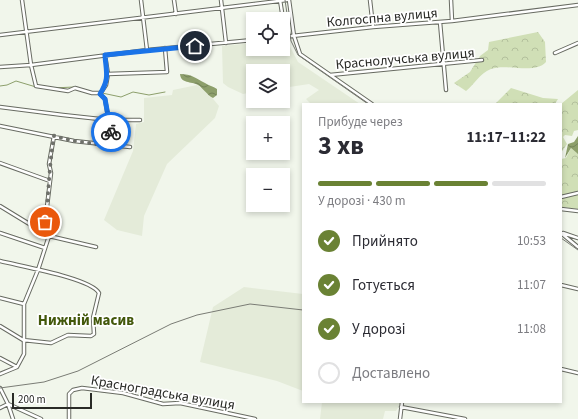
<!DOCTYPE html>
<html lang="uk">
<head>
<meta charset="utf-8">
<style>
	body { margin:0; font-family:"Source Sans 3",sans-serif; background:#f7f7f7; color:#2b2b33; height:100vh; display:flex; flex-direction:column; font-size:15px; white-space:nowrap }
	* { box-sizing:border-box; margin:0 }
	p { font-size:13px; color:#7c7c81 }
	.icon { flex:none; width:22px; height:22px; fill:none; stroke:currentColor; stroke-width:2; stroke-linecap:round; stroke-linejoin:round }
	.map { position:relative; flex:1; overflow:hidden }
	.details { position:absolute; left:302px; top:103px; width:260px; height:300px; display:flex; flex-direction:column; background:#fff; border-radius:0px; box-shadow:0 2px 6px #0003 }
	.details>* { flex:none }
	.buttons { position:absolute; left:246px; top:12px; display:grid; gap:8px }
	.buttons a { display:grid; place-items:center; width:44px; height:44px; border-radius:0px; background:#fff; box-shadow:0 2px 6px #0003; font-size:20px }
	.scale { position:absolute; left:12px; bottom:10px; width:80px; box-sizing:border-box; padding-left:4px; border:2px solid #292a26; border-top:0; font-size:11px; line-height:14px; white-space:nowrap; color:#292a26; -webkit-text-stroke:3px #fff; paint-order:stroke }
	.pin { position:absolute; display:grid; place-items:center; width:34px; height:34px; color:#fff; margin:-17px; border:2px solid #fff; border-radius:50%; box-shadow:0 1px 4px #0007 }
	.courier { position:absolute; display:grid; place-items:center; width:40px; height:40px; margin:-20px; border:3px solid #1a73e8; border-radius:50%; background:#fff; color:#222; box-shadow:0 1px 5px #0007 }
	.summary em { font-style:normal; font-weight:700 }
	.summary div { display:flex; flex-direction:column-reverse }
	.summary { display:flex; align-items:center; justify-content:space-between; height:68px; padding:0 16px }
	h1 { font-size:26px; font-weight:700; line-height:30px }
	.bar { display:grid; grid-template-columns:repeat(4,1fr); gap:6px 4px; align-content:center; height:48px; padding:0 16px }
	.bar i { height:5px; border-radius:3px; background:#e1e1e2 }
	.bar .selected { background:#6a8234 }
	.bar p { grid-column:span 4 }
	ol { padding:0 16px; list-style:none }
	li { display:flex; align-items:center; gap:12px; height:44px }
	li p { margin-inline-start:auto }
	li .icon { padding:4px; border-radius:50%; background:#6a8234; color:#fff; stroke-width:4 }
	li:last-child { color:#7c7c81 }
	li i { width:22px; height:22px; border:2px solid #e1e1e2; border-radius:50% }
	.map>svg:first-child { display:block }
	.built { fill:#e4ebd9 }
	.forest { fill:url(#forest-crowns) }
	.water { fill:url(#water-waves) }
	.lines { fill:none; stroke-linecap:round; stroke-linejoin:round }
	.stream { stroke:#8d9f6b; stroke-width:1 }
	.minor-casing { stroke:#676a61; stroke-width:4.5 }
	.minor { stroke:#fff; stroke-width:2.5 }
	.tram { stroke:#7a7c75; stroke-width:1 }
	.rail { stroke:#7a7c75; stroke-width:1 }
	.done { stroke:#6f716b; stroke-width:4; stroke-dasharray:0 7.2 }
	.route { stroke:#1a73e8; stroke-width:5 }
	.labels { text-anchor:middle; stroke-width:3.5; stroke-linejoin:round; paint-order:stroke }
	.street-label { font-size:14px; fill:#292a26; stroke:#fff }
	.neighbourhood-label { font-size:15px; font-weight:bold; fill:#43580b; stroke:#fff }
</style>
</head>
<body>
<div class="map">
<svg width="578" height="419" viewBox="0 0 578 419">
	<defs>
		<pattern id="forest-crowns" width="20" height="18" patternUnits="userSpaceOnUse"><rect width="20" height="18" fill="#d0dfb6"/><path d="M2 6a3 3 0 1 1 6 0M12 15a3 3 0 1 1 6 0" fill="none" stroke="#b3c09c"/></pattern>
		<pattern id="water-waves" width="16" height="10" patternUnits="userSpaceOnUse"><rect width="16" height="10" fill="#8d9f6b"/><path d="M0 5q4-4 8 0t8 0" fill="none" stroke="#738258"/></pattern>
	</defs>
	<rect width="100%" height="100%" fill="#f1f6eb"/>
	<!-- built -->
	<path class="built" d="M286,39L298,62L360,104H311L306,99L319,90L309,84L283,88V71H253V92L243,94L228,87L223,83L222,46L253,43V49H283V40Z
		M197,85L209,94L219,106L215,118L167,164L144,216L142,236L117,230L104,220L133,151L136,124L144,122V98L172,95L173,90Z
		M244,287L303,294V391L277,381L200,362L213,307Z
		M322,402H401L396,411H385L383,419H320Z"/>
	<!-- forest -->
	<path class="forest" d="M538,32L545,42L546,62C534,75 507,63 491,69C479,74 475,84 466,91L454,83L470,72L480,56L488,50L489,42Z
		M511,88L543,98L558,99L555,104H495Z
		M578,90V130L574,131L572,136L565,135L563,137L567,144L561,153V104Z
		M571,148L578,154V192L561,196V159L566,158Z
		M578,194V209L561,207V198Z"/>
	<!-- water -->
	<path class="water" d="M180,74C192,74 195,78 205,83C209,86 213,86 217,89V95L213,98C207,95 203,88 198,85C191,81 181,84 180,74Z
		M578,136V154L571,148L565,158L568,144L574,142Z"/>
	<g class="lines">
		<!-- stream -->
		<path class="stream" d="M0,86L7,85L16,81L36,87
			M53,88L74,87
			M102,93L121,97L133,92L149,95L165,92"/>
		<defs>
			<path id="minor" d="M22,0L31,65L36,86L68,91L75,88L92,93H101
				M141,0L147,50
				M174,0L176,14
				M221,0L226,43
				M280,0L283,19
				M289,0L294,36L300,54L372,104
				M370,0L373,27
				M451,0L452,21
				M440,22L446,90
				M283,23L285,37
				M0,35L287,0
				M283,37L373,27L452,21L578,5
				M555,53L578,43
				M105,55L108,74
				M0,67L31,65L147,50L253,40
				M108,74L167,72L165,48
				M108,74L106,85L100,94L105,99L113,146
				M330,75L482,60
				M0,107L63,115L109,120H140
				M0,126L74,141L130,147
				M0,163L50,181
				M561,197L578,193
				M0,206L49,236L96,247
				M561,209L578,211
				M44,232L51,173L49,164L54,136
				M0,233L45,248
				M561,233L578,247
				M563,233L578,238
				M0,261C19,266 91,278 99,293L93,318L94,334L91,336L68,335L51,343L23,340L0,326
				M561,285L578,289
				M0,298L24,304
				M0,358L17,367
				M561,369L578,373
				M0,374L17,367L24,354V304L38,270L49,236
				M0,388L8,404L13,419
				M8,404L41,419
				M401,407L465,419
				M0,408L8,404
				M69,419V394L73,390L82,388L123,393L163,404L180,403L255,419
				M400,419L402,402"/>
		</defs>
		<!-- minor casing -->
		<use href="#minor" class="minor-casing"/>
		<!-- minor -->
		<use href="#minor" class="minor"/>
		<!-- tram -->
		<path class="tram" d="M285,0L291,41L298,55L368,104
			M561,238L578,250"/>
		<!-- rail -->
		<path class="rail" d="M0,388L44,382L78,371L171,324L197,315L250,304L303,310"/>
	</g>
	<g class="lines">
		<!-- done -->
		<path class="done" d="M45,222C49,193 49,165 54,136L74,141L112,146L111,132"/>
		<!-- route -->
		<path class="route" d="M111,132L105,99L100,94C110,78 106,72 105,55L195,46"/>
	</g>
	<g class="labels">
		<!-- street labels -->
		<g class="street-label">
			<text transform="translate(382 17) rotate(-5)" y="5">Колгоспна вулиця</text>
			<text transform="translate(405 58) rotate(-5)" y="5">Краснолучська вулиця</text>
			<text transform="translate(163 392) rotate(10)" y="5">Красноградська вулиця</text>
		</g>
		<!-- neighbourhood labels -->
		<g class="neighbourhood-label">
			<text x="86" y="325">Нижній масив</text>
		</g>
	</g>
</svg>
<div class="buttons">
<a><svg class="icon" aria-label="locate" viewBox="0 0 24 24"><circle cx="12" cy="12" r="6"/><path d="M12 2v4M12 18v4M2 12h4M18 12h4"/></svg></a>
<a><svg class="icon" aria-label="layers" viewBox="0 0 24 24"><path d="M12 4l9 5-9 5-9-5zM3 14l9 5 9-5"/></svg></a>
<a>+</a>
<a>−</a>
</div>
<div class="scale">200 m</div>
<div class="pin" style="left:45px;top:222px;background:#ea580c"><svg class="icon" aria-label="bag" viewBox="0 0 24 24"><path d="M5 8h14l-1 12H6zM9 8a3 3 0 0 1 6 0"/></svg></div>
<div class="pin" style="left:195px;top:46px;background:#1f2937"><svg class="icon" aria-label="home" viewBox="0 0 24 24"><path d="M3 11l9-7 9 7M6 9v11h12V9"/></svg></div>
<div class="courier" style="left:111px;top:132px"><svg class="icon" aria-label="bike" viewBox="0 0 24 24"><circle cx="6" cy="16" r="4"/><circle cx="18" cy="16" r="4"/><path d="M6 16l4-8h5l3 8M10 8l3 8H6M13 5h3"/></svg></div>
<section class="details">
<div class="summary"><div><h1>3 хв</h1><p>Прибуде через</p></div><em>11:17–11:22</em></div>
<div class="bar"><i class="selected"></i><i class="selected"></i><i class="selected"></i><i></i><p>У дорозі · 430 m</p></div>
<ol>
<li><svg class="icon" aria-label="check" viewBox="0 0 24 24"><path d="M5 12l5 5 9-10"/></svg>Прийнято<p>10:53</p></li>
<li><svg class="icon" aria-label="check" viewBox="0 0 24 24"><path d="M5 12l5 5 9-10"/></svg>Готується<p>11:07</p></li>
<li><svg class="icon" aria-label="check" viewBox="0 0 24 24"><path d="M5 12l5 5 9-10"/></svg>У дорозі<p>11:08</p></li>
<li><i></i>Доставлено</li>
</ol>
</section>
</div>
</body>
</html>
